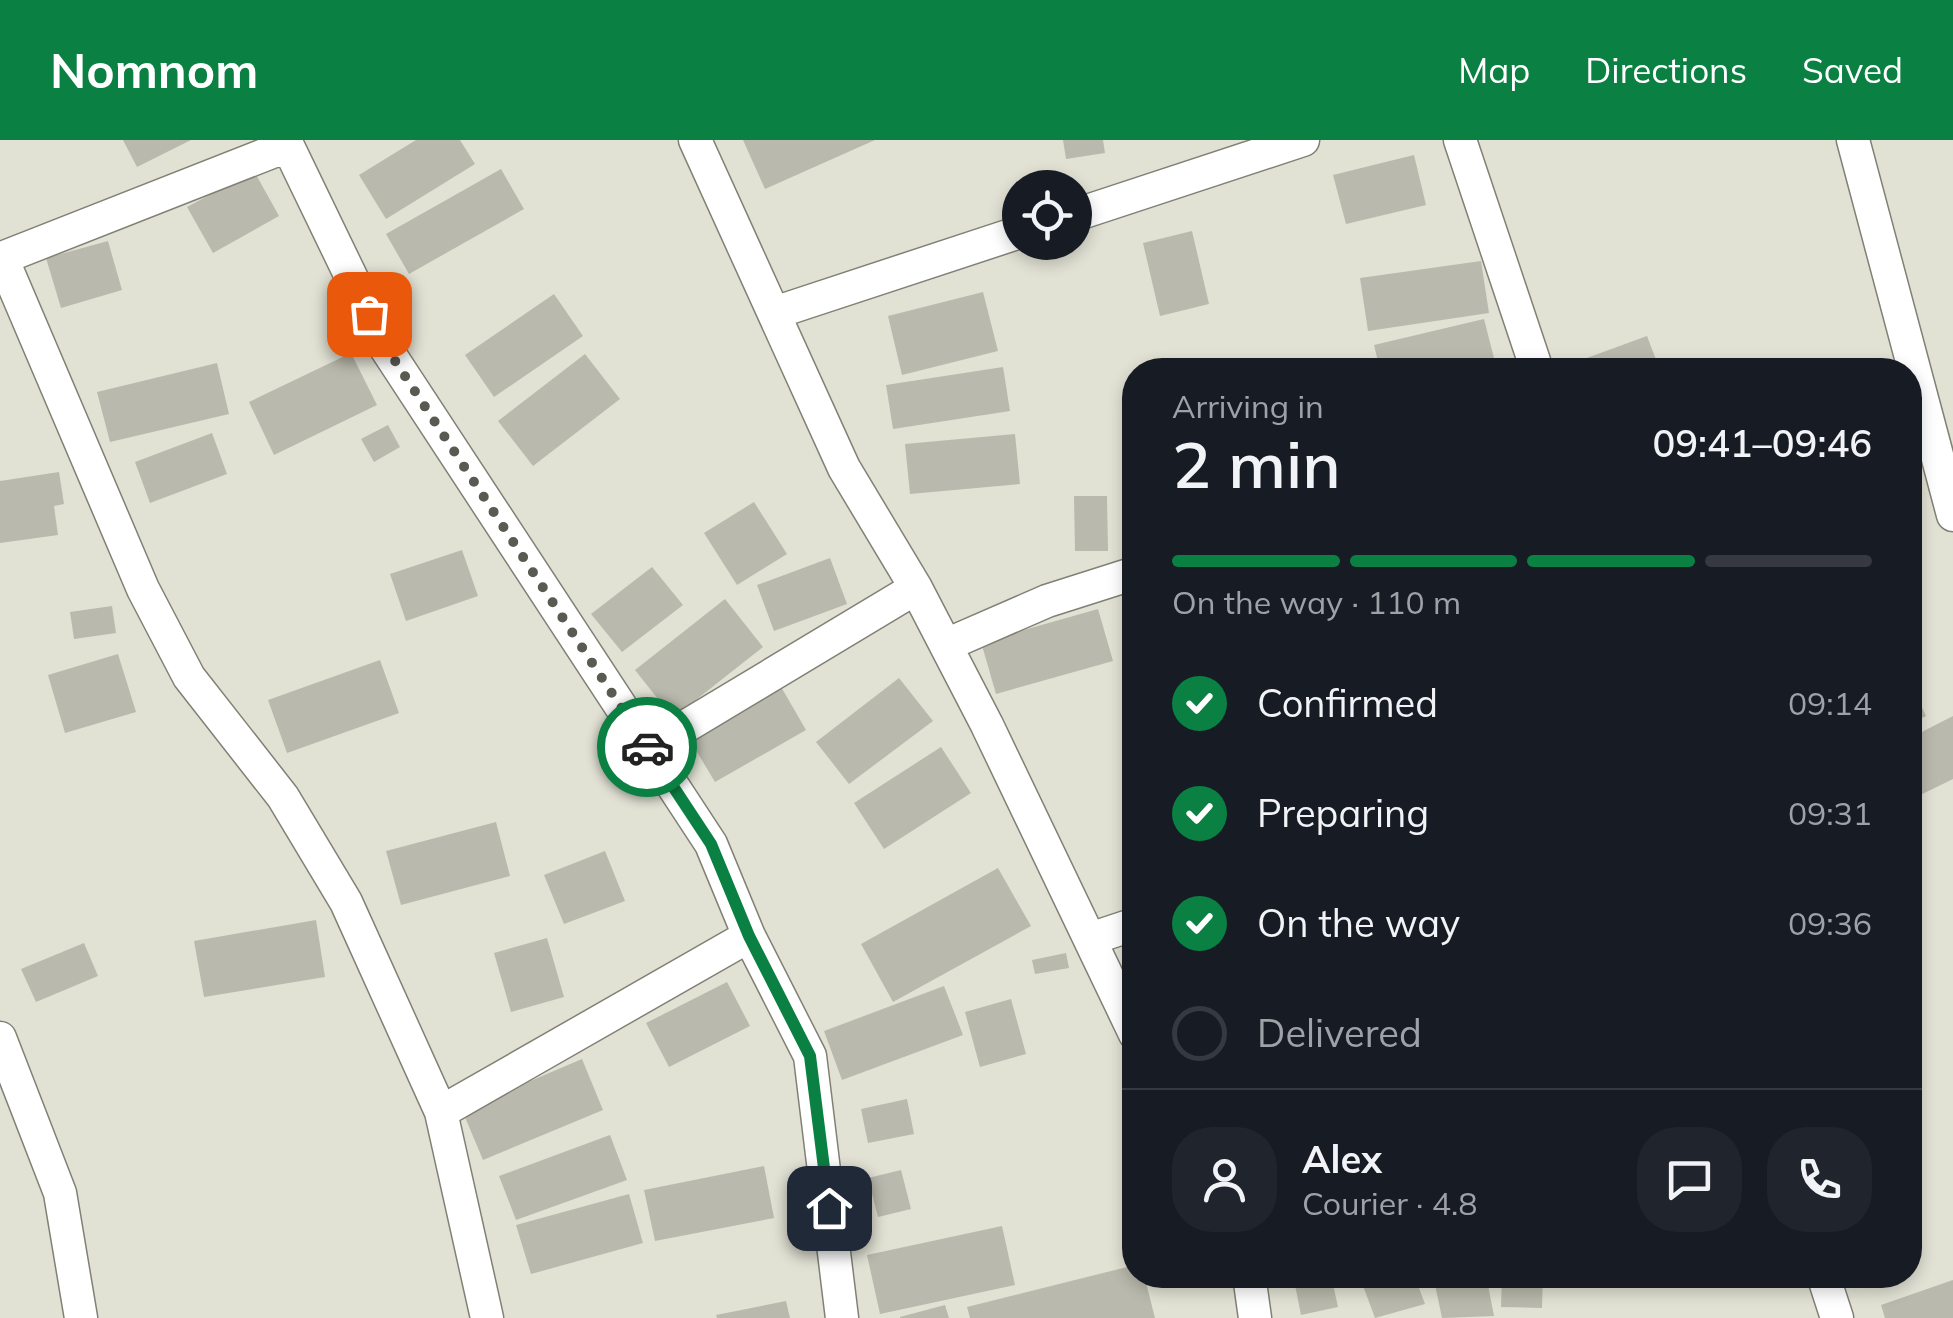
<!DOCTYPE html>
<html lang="en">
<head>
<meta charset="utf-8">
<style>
	body { margin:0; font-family:Mulish,sans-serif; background:#20242c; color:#f1f3f6; height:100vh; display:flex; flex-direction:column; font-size:38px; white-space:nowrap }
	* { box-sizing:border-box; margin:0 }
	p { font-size:32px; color:#9ea1a6 }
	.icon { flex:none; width:55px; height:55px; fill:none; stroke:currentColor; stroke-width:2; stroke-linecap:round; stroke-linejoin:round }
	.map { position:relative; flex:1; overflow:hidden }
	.details { position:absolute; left:1122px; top:218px; width:800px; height:930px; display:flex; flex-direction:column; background:#171b24; border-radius:40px; box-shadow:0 5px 15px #0003 }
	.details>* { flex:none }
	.fabs { position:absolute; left:1002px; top:30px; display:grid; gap:20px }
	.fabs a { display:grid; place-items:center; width:90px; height:90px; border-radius:50%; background:#171b24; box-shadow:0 5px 15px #0003; font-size:50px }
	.pin { position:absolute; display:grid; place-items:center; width:85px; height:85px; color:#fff; margin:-42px; border-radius:20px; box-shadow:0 5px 15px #0006 }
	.courier { position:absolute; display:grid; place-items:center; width:100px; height:100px; margin:-50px; border:8px solid #0b8043; border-radius:50%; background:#fff; color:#222; box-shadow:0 2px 12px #0007 }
	.headline em { font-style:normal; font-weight:600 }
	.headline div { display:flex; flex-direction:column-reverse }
	.headline { display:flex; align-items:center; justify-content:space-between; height:170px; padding:0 50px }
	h1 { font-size:65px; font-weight:600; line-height:75px }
	.bar { display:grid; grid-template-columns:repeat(4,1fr); gap:15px 10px; align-content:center; height:120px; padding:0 50px }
	.bar i { height:12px; border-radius:8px; background:#363941 }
	.bar .on { background:#0b8043 }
	.bar p { grid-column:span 4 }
	.line { display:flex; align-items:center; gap:25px; padding:0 50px; border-top:2px solid #363941 }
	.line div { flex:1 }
	.round { display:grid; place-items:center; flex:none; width:105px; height:105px; border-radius:40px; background:#20242c }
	ol { padding:0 50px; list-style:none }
	li { display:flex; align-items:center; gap:30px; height:110px }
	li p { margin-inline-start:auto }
	li .icon { padding:10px; border-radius:50%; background:#0b8043; color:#fff; stroke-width:4 }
	li:last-child { color:#9ea1a6 }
	li i { width:55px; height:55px; border:5px solid #363941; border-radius:50% }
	header { display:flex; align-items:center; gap:60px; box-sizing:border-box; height:140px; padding:0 50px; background:#0b8043; color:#fff }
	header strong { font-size:48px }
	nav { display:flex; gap:55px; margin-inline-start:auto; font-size:35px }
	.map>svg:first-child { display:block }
	.building { fill:#b9b9ad }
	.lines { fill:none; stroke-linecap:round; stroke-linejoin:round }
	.minor-casing { stroke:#818075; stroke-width:35 }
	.minor { stroke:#fff; stroke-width:32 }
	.done { stroke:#5a5a53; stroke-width:10; stroke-dasharray:0 18 }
	.route { stroke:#0b8043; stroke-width:12 }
</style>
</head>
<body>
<header>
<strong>Nomnom</strong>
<nav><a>Map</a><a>Directions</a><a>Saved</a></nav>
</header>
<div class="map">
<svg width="1953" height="1178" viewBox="0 0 1953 1178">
	<rect width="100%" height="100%" fill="#e1e1d4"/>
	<!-- building -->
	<path class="building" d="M123,0H191L137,27Z
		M416,0H460L475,24L386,79L359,35Z
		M743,0H875L765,49Z
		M1063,0H1103L1105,13L1066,19Z
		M1414,15L1426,65L1346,84L1333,35Z
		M501,29L524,69L409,134L386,94Z
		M254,31L279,76L213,113L187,67Z
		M1192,91L1209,164L1160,176L1143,103Z
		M108,101L122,150L61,168L46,118Z
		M1481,121L1489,173L1368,191L1360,138Z
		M983,152L998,211L902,235L888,176Z
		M554,154L583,196L494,257L465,215Z
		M1484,179L1495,222L1465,230H1380L1374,205Z
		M1647,196L1660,230H1588L1584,219Z
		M351,213L377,265L274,315L249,262Z
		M585,214L620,259L533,326L498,281Z
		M217,223L229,274L110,302L97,252Z
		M1003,227L1010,271L893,289L886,245Z
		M388,285L400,307L374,322L361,299Z
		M212,293L227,334L150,363L135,322Z
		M1015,294L1020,344L910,354L905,304Z
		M59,332L64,364L54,366L58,395L0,403V341Z
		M1074,356H1107L1108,411H1075Z
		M754,362L787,414L737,445L704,393Z
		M462,410L478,456L406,481L390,434Z
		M830,418L847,464L774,491L757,445Z
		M652,427L683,465L622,512L591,474Z
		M725,459L763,507L673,578L635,530Z
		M112,466L116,493L74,499L70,472Z
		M1098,469L1113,521L996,554L981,502Z
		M118,514L136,572L65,593L48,535Z
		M380,520L399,573L287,613L268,560Z
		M899,538L933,581L849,644L816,602Z
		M1910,541L1926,576L1910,584Z
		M780,545L806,590L715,642L688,597Z
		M1953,576V639L1910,660V598Z
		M941,607L971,653L884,709L854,663Z
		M496,682L510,736L401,765L386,711Z
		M605,711L625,761L564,784L544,735Z
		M998,728L1031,786L893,862L861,804Z
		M316,780L325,837L204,857L194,801Z
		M547,798L564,857L511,872L494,813Z
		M84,803L98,836L36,862L21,829Z
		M1066,813L1069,828L1035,834L1032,820Z
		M727,842L750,886L669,927L646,883Z
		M944,846L963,895L842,940L824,891Z
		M1011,859L1026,914L980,927L965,872Z
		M582,919L603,970L483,1020L462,970Z
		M907,959L914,994L868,1003L861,969Z
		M610,995L627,1040L516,1080L499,1036Z
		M764,1026L774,1078L655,1101L644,1050Z
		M901,1030L911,1069L878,1077L868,1038Z
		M629,1054L643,1103L531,1134L516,1085Z
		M1002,1086L1015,1145L880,1174L867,1115Z
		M1135,1125V1135H1144L1155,1178H970L967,1167Z
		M1293,1135H1331L1338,1167L1301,1175Z
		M1359,1135H1414L1425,1164L1375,1178Z
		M1433,1135H1486L1494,1176L1442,1178Z
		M1502,1135H1543L1542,1168L1501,1167Z
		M1953,1140V1178H1885L1881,1165Z
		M786,1161L790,1178H717L716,1175Z
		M945,1165L949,1178H900V1177Z"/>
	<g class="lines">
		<defs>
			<path id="minor" d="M285,0L385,207L711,704L749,796L810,916L842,1178
				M695,0L844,328L916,448L987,585L1135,894
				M1460,0L1537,230
				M1853,0L1953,375
				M287,6L2,118L143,449L189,537L283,657L346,762L441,972L487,1178
				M1075,75L1303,0
				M774,173L1020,92
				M946,505L1047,461L1135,433
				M648,609L916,448
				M1090,799L1135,784
				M0,898L60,1053L81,1178
				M441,972L749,796
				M1249,1135L1255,1178
				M1823,1135L1837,1178"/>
		</defs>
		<!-- minor casing -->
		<use href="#minor" class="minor-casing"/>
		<!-- minor -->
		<use href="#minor" class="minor"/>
	</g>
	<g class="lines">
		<!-- done -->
		<path class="done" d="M369,174L386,207L647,607"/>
		<!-- route -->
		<path class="route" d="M647,607L711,704L749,796L810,916L829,1068"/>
	</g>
</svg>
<div class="fabs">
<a><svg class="icon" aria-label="locate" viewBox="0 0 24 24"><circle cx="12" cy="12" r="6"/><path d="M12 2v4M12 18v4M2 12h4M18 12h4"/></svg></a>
</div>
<div class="pin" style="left:369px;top:174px;background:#ea580c"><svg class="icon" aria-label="bag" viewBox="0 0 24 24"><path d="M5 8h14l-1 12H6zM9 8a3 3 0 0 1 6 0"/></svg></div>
<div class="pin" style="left:829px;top:1068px;background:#1f2937"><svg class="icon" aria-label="home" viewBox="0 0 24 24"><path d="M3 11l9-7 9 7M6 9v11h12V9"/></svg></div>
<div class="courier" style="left:647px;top:607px"><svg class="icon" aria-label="car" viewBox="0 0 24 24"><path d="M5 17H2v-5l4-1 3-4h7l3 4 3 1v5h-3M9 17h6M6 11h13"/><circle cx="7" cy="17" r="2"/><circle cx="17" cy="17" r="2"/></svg></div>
<section class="details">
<div class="headline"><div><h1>2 min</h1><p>Arriving in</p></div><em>09:41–09:46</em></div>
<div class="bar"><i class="on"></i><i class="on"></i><i class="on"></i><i></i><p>On the way · 110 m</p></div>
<ol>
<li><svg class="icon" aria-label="check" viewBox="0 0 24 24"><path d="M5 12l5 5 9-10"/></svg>Confirmed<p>09:14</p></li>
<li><svg class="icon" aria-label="check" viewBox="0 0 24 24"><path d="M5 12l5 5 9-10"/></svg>Preparing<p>09:31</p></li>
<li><svg class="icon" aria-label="check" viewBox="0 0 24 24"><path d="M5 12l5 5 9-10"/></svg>On the way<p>09:36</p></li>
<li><i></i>Delivered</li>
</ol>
<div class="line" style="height:180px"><a class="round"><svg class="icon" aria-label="person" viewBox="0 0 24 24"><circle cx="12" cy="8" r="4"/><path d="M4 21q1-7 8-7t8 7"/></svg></a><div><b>Alex</b><p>Courier · 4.8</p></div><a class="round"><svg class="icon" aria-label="chat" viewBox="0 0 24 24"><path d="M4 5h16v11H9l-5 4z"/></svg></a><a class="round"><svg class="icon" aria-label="phone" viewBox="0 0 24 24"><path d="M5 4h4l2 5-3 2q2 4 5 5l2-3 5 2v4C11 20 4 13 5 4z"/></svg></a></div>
</section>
</div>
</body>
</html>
